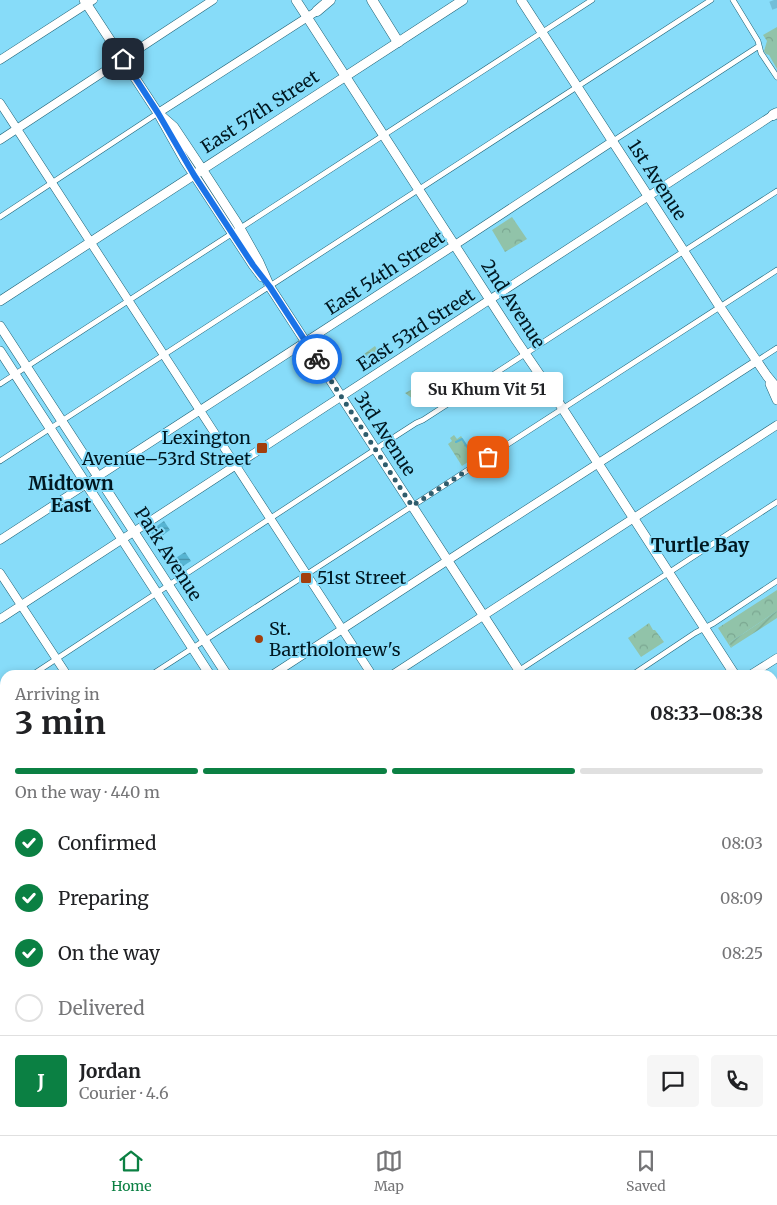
<!DOCTYPE html>
<html lang="en">
<head>
<meta charset="utf-8">
<style>
	body { margin:0; font-family:Merriweather,serif; background:#f6f6f6; color:#202124; height:100vh; display:flex; flex-direction:column; font-size:19px; white-space:nowrap }
	* { box-sizing:border-box; margin:0 }
	p { font-size:16px; color:#757577 }
	.icon { flex:none; width:28px; height:28px; fill:none; stroke:currentColor; stroke-width:2; stroke-linecap:round; stroke-linejoin:round }
	.map { position:relative; flex:1; overflow:hidden }
	.sheet { position:absolute; left:0px; top:670px; width:778px; height:465px; display:flex; flex-direction:column; background:#fff; border-radius:15px 15px 0 0; box-shadow:0 2px 8px #0003 }
	.sheet>* { flex:none }
	.pin { position:absolute; display:grid; place-items:center; width:42px; height:42px; color:#fff; margin:-21px; border-radius:10px; box-shadow:0 2px 8px #0006 }
	.courier { position:absolute; display:grid; place-items:center; width:50px; height:50px; margin:-25px; border:4px solid #1a73e8; border-radius:50%; background:#fff; color:#222; box-shadow:0 1px 6px #0007 }
	.bubble { position:absolute; height:35px; border-radius:5px; background:#fff; box-shadow:0 2px 8px #0003; font-size:16px; font-weight:700; line-height:35px; text-align:center }
	.headline em { font-style:normal; font-weight:700 }
	.headline div { display:flex; flex-direction:column-reverse }
	.headline { display:flex; align-items:center; justify-content:space-between; height:85px; padding:0 15px }
	h1 { font-size:32px; font-weight:700; line-height:38px }
	.bar { display:grid; grid-template-columns:repeat(4,1fr); gap:8px 5px; align-content:center; height:60px; padding:0 15px }
	.bar i { height:6px; border-radius:4px; background:#e0e0e0 }
	.bar .on { background:#0b8043 }
	.bar p { grid-column:span 4 }
	.line { display:flex; align-items:center; gap:12px; padding:0 15px; border-top:1px solid #e0e0e0 }
	.line div { flex:1 }
	.round { display:grid; place-items:center; flex:none; width:52px; height:52px; border-radius:5px; background:#f6f6f6 }
	ol { padding:0 15px; list-style:none }
	li { display:flex; align-items:center; gap:15px; height:55px }
	li p { margin-inline-start:auto }
	li .icon { padding:5px; border-radius:50%; background:#0b8043; color:#fff; stroke-width:4 }
	li:last-child { color:#757577 }
	li i { width:28px; height:28px; border:2px solid #e0e0e0; border-radius:50% }
	.tab-bar { display:flex; justify-content:space-around; align-items:center; height:70px; border-top:1px solid #e0e0e0; background:#fff; font-size:14px; color:#757577 }
	.tab-bar a { display:grid; justify-items:center; gap:2px }
	.tab-bar .on { color:#0b8043 }
	.map>svg:first-child { display:block }
	.built { fill:#6fd0f0 }
	.park { fill:url(#park-crowns) }
	.garden { fill:url(#garden-furrows) }
	.water { fill:url(#water-rules) }
	.lines { fill:none; stroke-linecap:round; stroke-linejoin:round }
	.stream { stroke:#57b4d2; stroke-width:2 }
	.highway-tunnel { stroke:#73bed8; stroke-width:10; stroke-dasharray:10 5; stroke-linecap:butt }
	.street-casing { stroke:#1e6276; stroke-width:6 }
	.secondary-casing { stroke:#1e6276; stroke-width:9 }
	.primary-casing { stroke:#1e6276; stroke-width:10 }
	.highway-casing { stroke:#1e6276; stroke-width:11 }
	.street { stroke:#fff; stroke-width:5 }
	.secondary { stroke:#fff; stroke-width:8 }
	.primary { stroke:#fff; stroke-width:9 }
	.highway { stroke:#fff; stroke-width:10 }
	.primary-bridge-casing { stroke:#1e6276; stroke-width:10; stroke-linecap:butt }
	.primary-bridge { stroke:#fff; stroke-width:9 }
	.done { stroke:#2f5c6c; stroke-width:5; stroke-dasharray:0 9 }
	.route { stroke:#1a73e8; stroke-width:6 }
	.poi-dot { fill:#a33f0d; stroke:#87dcf9; stroke-width:2 }
	.labels { text-anchor:middle; stroke-width:4; stroke-linejoin:round; paint-order:stroke }
	.street-label { font-size:18px; fill:#001720; stroke:#87dcf9 }
	.poi-label { font-size:18px; fill:#001720; stroke:#87dcf9; text-anchor:start }
	.neighbourhood-label { font-size:19px; font-weight:bold; fill:#001720; stroke:#87dcf9 }
</style>
</head>
<body>
<div class="map">
<svg width="777" height="1135" viewBox="0 0 777 1135">
	<defs>
		<pattern id="park-crowns" width="20" height="18" patternUnits="userSpaceOnUse" patternTransform="scale(1.25)"><rect width="20" height="18" fill="#91c3a9"/><path d="M2 6a3 3 0 1 1 6 0M12 15a3 3 0 1 1 6 0" fill="none" stroke="#7ba791"/></pattern>
		<pattern id="garden-furrows" width="10" height="10" patternUnits="userSpaceOnUse" patternTransform="scale(1.25)"><rect width="10" height="10" fill="#91c3a9"/><path d="M-1 1l2-2M0 10L10 0M9 11l2-2" fill="none" stroke="#7ba791"/></pattern>
		<pattern id="water-rules" width="6" height="5" patternUnits="userSpaceOnUse" patternTransform="scale(1.25)"><rect width="6" height="5" fill="#57b4d2"/><path d="M0 2.5h6" fill="none" stroke="#4691aa"/></pattern>
	</defs>
	<rect width="100%" height="100%" fill="#87dcf9"/>
	<!-- built -->
	<path class="built" d="M0,820L5,828V999L0,1002Z
		M5,1043V1130H35L27,1135H0V1046Z"/>
	<!-- park -->
	<path class="park" d="M777,27V69L769,55L766,54L764,51L767,41L763,35Z
		M512,217L527,239L505,252L492,230Z
		M375,346L380,355L370,362L364,354Z
		M454,435L457,439L461,436L475,457L462,466L448,444L452,441L450,438Z
		M777,590V611L729,643L732,647L731,648L718,628Z
		M649,623L653,630H655L664,642L641,657L628,638Z"/>
	<!-- garden -->
	<path class="garden" d="M421,385L424,393L413,399L405,393Z
		M777,611V618L732,647L729,643Z"/>
	<!-- water -->
	<path class="water" d="M164,521L170,530L156,540L150,531Z
		M185,552L191,561L177,570L171,561Z"/>
	<g class="lines">
		<!-- stream -->
		<path class="stream" d="M456,442L462,439L473,456H472"/>
		<!-- highway-tunnel -->
		<path class="highway-tunnel" d="M774,0L777,8"/>
		<defs>
			<path id="street" d="M733,0L758,41L761,53L777,77
				M613,141L759,46
				M0,217L158,113
				M757,361L777,348
				M0,384L592,0
				M0,461L711,0
				M32,675L385,443L416,423L423,420L777,191
				M151,675L777,270
				M512,675L777,502
				M632,675L695,633L714,623L777,581
				M0,695L5,692
				M0,773L5,770
				M772,817L777,814
				M772,894L777,891
				M0,1007L5,1004
				M0,1085L5,1082
				M283,1135L291,1130
				M400,1135L408,1130
				M658,1135L666,1130
				M776,1135L777,1134"/>
			<path id="secondary" d="M0,60L93,0
				M0,103L372,675
				M158,113L317,11
				M0,140L213,0
				M0,540L464,239L613,141
				M0,573L67,675
				M0,619L773,115
				M272,675L476,542L757,361
				M392,675L777,425
				M750,675L777,658
				M0,807L5,815
				M0,851L5,848
				M0,930L5,926
				M210,1130L213,1135
				M363,1130L366,1135
				M667,1130L670,1135
				M43,1135L51,1130
				M162,1135L170,1130"/>
			<path id="primary" d="M84,0L158,113L185,161L253,265L262,277
				M296,0L516,340L559,403L735,675
				M521,0L720,307L767,376L777,388
				M158,113L174,127L202,169L237,223L259,262L270,287L522,675
				M0,301L463,0
				M0,326L227,675
				M0,351L210,675
				M770,384L777,400
				M772,732L777,739
				M772,978L777,975
				M772,1062L777,1069
				M511,1130L517,1135
				M497,1135L505,1130
				M533,1135L540,1130"/>
			<path id="highway" d="M372,0L398,42
				M317,11L330,0
				M773,115L777,113"/>
		</defs>
		<!-- street casing -->
		<use href="#street" class="street-casing"/>
		<!-- secondary casing -->
		<use href="#secondary" class="secondary-casing"/>
		<!-- primary casing -->
		<use href="#primary" class="primary-casing"/>
		<!-- highway casing -->
		<use href="#highway" class="highway-casing"/>
		<!-- street -->
		<use href="#street" class="street"/>
		<!-- secondary -->
		<use href="#secondary" class="secondary"/>
		<!-- primary -->
		<use href="#primary" class="primary"/>
		<!-- highway -->
		<use href="#highway" class="highway"/>
		<defs>
			<path id="primary-bridge" d="M461,1130L464,1135"/>
		</defs>
		<!-- primary-bridge casing -->
		<use href="#primary-bridge" class="primary-bridge-casing"/>
		<!-- primary-bridge -->
		<use href="#primary-bridge" class="primary-bridge"/>
	</g>
	<g class="lines">
		<!-- done -->
		<path class="done" d="M317,359L412,506L488,457"/>
		<!-- route -->
		<path class="route" d="M123,59L158,113L194,175L253,265L270,287L317,359"/>
	</g>
	<!-- markers -->
	<g class="poi-dot">
		<rect x="256" y="442" width="12" height="12" rx="2.5"/>
		<rect x="300" y="572" width="12" height="12" rx="2.5"/>
		<circle cx="259" cy="639" r="5"/>
	</g>
	<g class="labels">
		<!-- street labels -->
		<g class="street-label">
			<text transform="translate(260 112) rotate(-33)" y="6">East 57th Street</text>
			<text transform="translate(657 180) rotate(57)" y="6">1st Avenue</text>
			<text transform="translate(385 273) rotate(-33)" y="6">East 54th Street</text>
			<text transform="translate(513 304) rotate(57)" y="6">2nd Avenue</text>
			<text transform="translate(416 330) rotate(-33)" y="6">East 53rd Street</text>
			<text transform="translate(385 434) rotate(57)" y="6">3rd Avenue</text>
			<text transform="translate(168 554) rotate(57)" y="6">Park Avenue</text>
		</g>
		<!-- poi labels -->
		<g class="poi-label">
			<text x="251" y="444" text-anchor="end">Lexington<tspan x="251" dy="21">Avenue–53rd Street</tspan></text>
			<text x="317" y="584">51st Street</text>
			<text x="269" y="635">St.<tspan x="269" dy="21">Bartholomew's</tspan></text>
		</g>
		<!-- neighbourhood labels -->
		<g class="neighbourhood-label">
			<text x="71" y="490">Midtown<tspan x="71" dy="22">East</tspan></text>
			<text x="700" y="552">Turtle Bay</text>
		</g>
	</g>
</svg>
<div class="pin" style="left:488px;top:457px;background:#ea580c"><svg class="icon" aria-label="bag" viewBox="0 0 24 24"><path d="M5 8h14l-1 12H6zM9 8a3 3 0 0 1 6 0"/></svg></div>
<div class="pin" style="left:123px;top:59px;background:#1f2937"><svg class="icon" aria-label="home" viewBox="0 0 24 24"><path d="M3 11l9-7 9 7M6 9v11h12V9"/></svg></div>
<div class="courier" style="left:317px;top:359px"><svg class="icon" aria-label="bike" viewBox="0 0 24 24"><circle cx="6" cy="16" r="4"/><circle cx="18" cy="16" r="4"/><path d="M6 16l4-8h5l3 8M10 8l3 8H6M13 5h3"/></svg></div>
<div class="bubble" style="left:411px;top:372px;width:152px">Su Khum Vit 51</div>
<section class="sheet">
<div class="headline"><div><h1>3 min</h1><p>Arriving in</p></div><em>08:33–08:38</em></div>
<div class="bar"><i class="on"></i><i class="on"></i><i class="on"></i><i></i><p>On the way · 440 m</p></div>
<ol>
<li><svg class="icon" aria-label="check" viewBox="0 0 24 24"><path d="M5 12l5 5 9-10"/></svg>Confirmed<p>08:03</p></li>
<li><svg class="icon" aria-label="check" viewBox="0 0 24 24"><path d="M5 12l5 5 9-10"/></svg>Preparing<p>08:09</p></li>
<li><svg class="icon" aria-label="check" viewBox="0 0 24 24"><path d="M5 12l5 5 9-10"/></svg>On the way<p>08:25</p></li>
<li><i></i>Delivered</li>
</ol>
<div class="line" style="height:90px"><b class="round" style="background:#0b8043;color:#fff">J</b><div><b>Jordan</b><p>Courier · 4.6</p></div><a class="round"><svg class="icon" aria-label="chat" viewBox="0 0 24 24"><path d="M4 5h16v11H9l-5 4z"/></svg></a><a class="round"><svg class="icon" aria-label="phone" viewBox="0 0 24 24"><path d="M5 4h4l2 5-3 2q2 4 5 5l2-3 5 2v4C11 20 4 13 5 4z"/></svg></a></div>
</section>
</div>
<nav class="tab-bar">
<a class="on"><svg class="icon" aria-label="home" viewBox="0 0 24 24"><path d="M3 11l9-7 9 7M6 9v11h12V9"/></svg>Home</a>
<a><svg class="icon" aria-label="map" viewBox="0 0 24 24"><path d="M3 6l6-2 6 2 6-2v14l-6 2-6-2-6 2zM9 4v14M15 6v14"/></svg>Map</a>
<a><svg class="icon" aria-label="saved" viewBox="0 0 24 24"><path d="M7 4h10v16l-5-4-5 4z"/></svg>Saved</a>
</nav>
</body>
</html>
